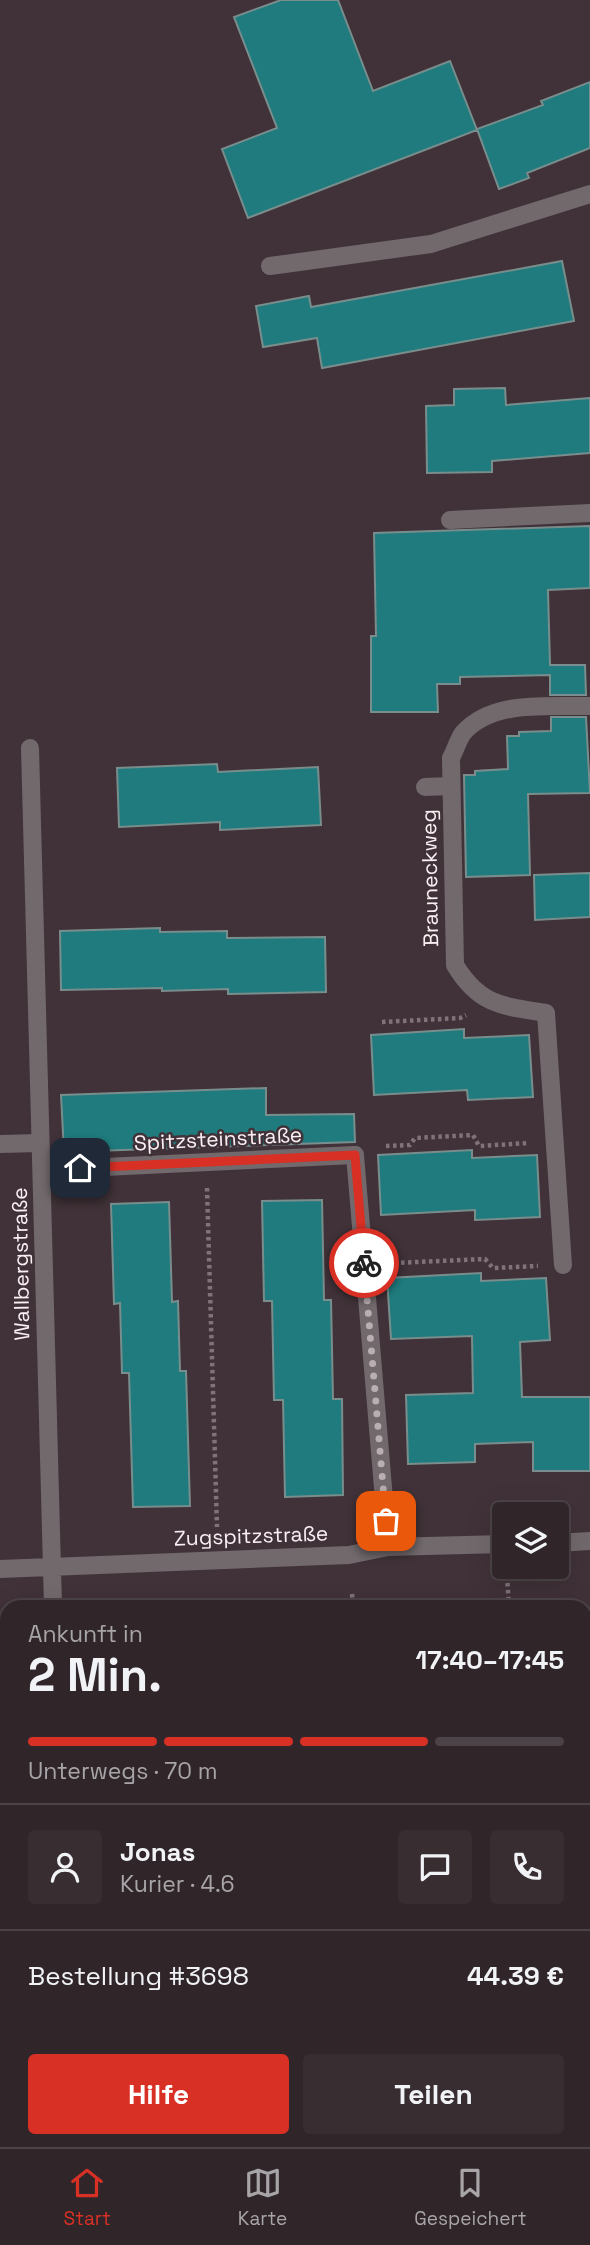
<!DOCTYPE html>
<html lang="de">
<head>
<meta charset="utf-8">
<style>
	body { margin:0; font-family:"Space Grotesk",sans-serif; background:#382e32; color:#f1f3f6; height:100vh; display:flex; flex-direction:column; font-size:26px; white-space:nowrap }
	* { box-sizing:border-box; margin:0 }
	p { font-size:23px; color:#a8a5a8 }
	.icon { flex:none; width:38px; height:38px; fill:none; stroke:currentColor; stroke-width:2; stroke-linecap:round; stroke-linejoin:round }
	.map { position:relative; flex:1; overflow:hidden }
	.side { position:absolute; left:0px; top:1600px; width:592px; height:548px; display:flex; flex-direction:column; background:#30262a; border-radius:21px 21px 0 0; box-shadow:0 7px 28px #0002,0 0 0 2px #4b4347 }
	.side>* { flex:none }
	.controls { position:absolute; left:492px; top:1502px; display:grid; gap:14px }
	.controls a { display:grid; place-items:center; width:77px; height:77px; border-radius:7px; background:#30262a; box-shadow:0 7px 28px #0002,0 0 0 2px #4b4347; font-size:35px }
	.pin { position:absolute; display:grid; place-items:center; width:60px; height:60px; color:#fff; margin:-30px; border-radius:14px; box-shadow:0 4px 10px #0006 }
	.courier { position:absolute; display:grid; place-items:center; width:70px; height:70px; margin:-35px; border:5px solid #d93025; border-radius:50%; background:#fff; color:#222; box-shadow:0 2px 9px #0007 }
	.head em { font-style:normal; font-weight:600 }
	.head div { display:flex; flex-direction:column-reverse }
	.head { display:flex; align-items:center; justify-content:space-between; height:119px; padding:0 28px }
	h1 { font-size:46px; font-weight:600; line-height:52px }
	.bar { display:grid; grid-template-columns:repeat(4,1fr); gap:10px 7px; align-content:center; height:84px; padding:0 28px }
	.bar i { height:9px; border-radius:5px; background:#4b4347 }
	.bar .on { background:#d93025 }
	.bar p { grid-column:span 4 }
	.line { display:flex; align-items:center; gap:18px; padding:0 28px; border-top:2px solid #4b4347 }
	.line div { flex:1 }
	.round { display:grid; place-items:center; flex:none; width:74px; height:74px; border-radius:7px; background:#382e32 }
	.action { display:flex; gap:14px; margin-top:auto; padding:14px 28px }
	.action a { flex:1; height:80px; border-radius:7px; background:#d93025; color:#fff; font-size:28px; font-weight:600; line-height:80px; text-align:center }
	.action a+a { background:#382e32; color:#f1f3f6 }
	.menu { display:flex; justify-content:space-around; align-items:center; height:98px; border-top:2px solid #4b4347; background:#30262a; font-size:19px; color:#a8a5a8 }
	.menu a { display:grid; justify-items:center; gap:4px }
	.menu .on { color:#d93025 }
	.map>svg:first-child { display:block }
	.building { fill:#1f7b7d; stroke:#798d8d; stroke-width:2 }
	.lines { fill:none; stroke-linecap:round; stroke-linejoin:round }
	.path { stroke:#7f7378; stroke-width:4.5; stroke-dasharray:3.5 3.5; stroke-linecap:butt }
	.lane { stroke:#71696c; stroke-width:18 }
	.street { stroke:#71696c; stroke-width:18 }
	.done { stroke:#b9aeb2; stroke-width:7; stroke-dasharray:0 12.6 }
	.route { stroke:#d93025; stroke-width:9 }
	.labels { text-anchor:middle; stroke-width:5; stroke-linejoin:round; paint-order:stroke }
	.street-label { font-size:21px; fill:#faf0f4; stroke:#403238 }
</style>
</head>
<body>
<div class="map">
<svg width="590" height="2147" viewBox="0 0 590 2147">
	<rect width="100%" height="100%" fill="#403238"/>
	<!-- building -->
	<path class="building" d="M281,0H338L373,91L450,61L477,130L248,218L222,149L277,128L234,17Z
		M590,82V148L527,173L529,178L499,189L477,129L543,105L541,101Z
		M562,261L574,321L322,368L317,338L263,347L256,306L309,296L311,307Z
		M505,388L506,405L590,398V453L492,461V472L427,473L426,406L454,405V389Z
		M590,526V588L548,590L550,665H585L586,695H550V675L460,677V684H437L438,712H371V636H376L374,533Z
		M551,717H586L590,793L528,794L530,875L466,877L464,775H475V771L508,769L507,736H519V732L551,731Z
		M217,764L218,772L318,767L321,825L220,830V822L119,827L117,768Z
		M590,873V917L535,920L534,875Z
		M160,928V932L227,931V938L325,937L326,992L228,994V989L162,991V988L61,990L60,931Z
		M464,1029V1038L529,1035L533,1097L468,1100L467,1090L374,1095L371,1035Z
		M266,1088V1115L354,1114L355,1142L64,1152L61,1095Z
		M472,1150V1158L537,1155L540,1217L475,1220V1210L381,1215L378,1155Z
		M322,1200L324,1300H331L333,1399H342L343,1495L285,1497L283,1400H274L272,1301H264L262,1201Z
		M169,1202L172,1302L178,1301L180,1371H186L190,1506L133,1507L129,1373H122L120,1303L114,1304L111,1204Z
		M481,1273V1281L546,1278L550,1340L520,1342L522,1397H590V1471H533V1442L475,1444V1462L408,1464L406,1395L473,1393L472,1336L391,1339L387,1278Z"/>
	<g class="lines">
		<!-- path -->
		<path class="path" d="M382,1022L460,1018L466,1015
			M386,1146L410,1145L415,1138L473,1135L479,1146L529,1143
			M207,1188L217,1527
			M394,1263L485,1259L493,1268L538,1266
			M507,1576L509,1606
			M352,1594L353,1606"/>
		<!-- lane -->
		<path class="lane" d="M270,266L431,244L590,194
			M450,520L590,513
			M425,787L451,786
			M355,1155L388,1547
			M102,2140V2147"/>
		<!-- street -->
		<path class="street" d="M30,748L53,1606
			M0,1144L40,1143
			M42,1170L355,1155
			M563,1265L546,1013C502,1006 479,1005 455,965L451,758C455,751 458,740 463,733C493,699 550,707 590,706
			M556,1543L590,1541
			M0,1569L349,1555L388,1547L504,1544
			M584,2065H590
			M0,2085H7"/>
	</g>
	<g class="lines">
		<!-- done -->
		<path class="done" d="M364,1263L386,1521"/>
		<!-- route -->
		<path class="route" d="M80,1168L355,1155L364,1263"/>
	</g>
	<g class="labels">
		<!-- street labels -->
		<g class="street-label">
			<text transform="translate(430 878) rotate(-91)" y="7">Brauneckweg</text>
			<text transform="translate(218 1139) rotate(-3)" y="7">Spitzsteinstraße</text>
			<text transform="translate(21 1264) rotate(-91)" y="7">Wallbergstraße</text>
			<text transform="translate(251 1536) rotate(-2)" y="7">Zugspitzstraße</text>
		</g>
	</g>
</svg>
<div class="controls">
<a><svg class="icon" aria-label="layers" viewBox="0 0 24 24"><path d="M12 4l9 5-9 5-9-5zM3 14l9 5 9-5"/></svg></a>
</div>
<div class="pin" style="left:386px;top:1521px;background:#ea580c"><svg class="icon" aria-label="bag" viewBox="0 0 24 24"><path d="M5 8h14l-1 12H6zM9 8a3 3 0 0 1 6 0"/></svg></div>
<div class="pin" style="left:80px;top:1168px;background:#1f2937"><svg class="icon" aria-label="home" viewBox="0 0 24 24"><path d="M3 11l9-7 9 7M6 9v11h12V9"/></svg></div>
<div class="courier" style="left:364px;top:1263px"><svg class="icon" aria-label="bike" viewBox="0 0 24 24"><circle cx="6" cy="16" r="4"/><circle cx="18" cy="16" r="4"/><path d="M6 16l4-8h5l3 8M10 8l3 8H6M13 5h3"/></svg></div>
<section class="side">
<div class="head"><div><h1>2 Min.</h1><p>Ankunft in</p></div><em>17:40–17:45</em></div>
<div class="bar"><i class="on"></i><i class="on"></i><i class="on"></i><i></i><p>Unterwegs · 70 m</p></div>
<div class="line" style="height:126px"><a class="round"><svg class="icon" aria-label="person" viewBox="0 0 24 24"><circle cx="12" cy="8" r="4"/><path d="M4 21q1-7 8-7t8 7"/></svg></a><div><b>Jonas</b><p>Kurier · 4.6</p></div><a class="round"><svg class="icon" aria-label="chat" viewBox="0 0 24 24"><path d="M4 5h16v11H9l-5 4z"/></svg></a><a class="round"><svg class="icon" aria-label="phone" viewBox="0 0 24 24"><path d="M5 4h4l2 5-3 2q2 4 5 5l2-3 5 2v4C11 20 4 13 5 4z"/></svg></a></div>
<div class="line" style="height:91px"><div>Bestellung #3698</div><b>44.39 €</b></div>
<div class="action"><a>Hilfe</a><a>Teilen</a></div>
</section>
</div>
<nav class="menu">
<a class="on"><svg class="icon" aria-label="home" viewBox="0 0 24 24"><path d="M3 11l9-7 9 7M6 9v11h12V9"/></svg>Start</a>
<a><svg class="icon" aria-label="map" viewBox="0 0 24 24"><path d="M3 6l6-2 6 2 6-2v14l-6 2-6-2-6 2zM9 4v14M15 6v14"/></svg>Karte</a>
<a><svg class="icon" aria-label="saved" viewBox="0 0 24 24"><path d="M7 4h10v16l-5-4-5 4z"/></svg>Gespeichert</a>
</nav>
</body>
</html>
